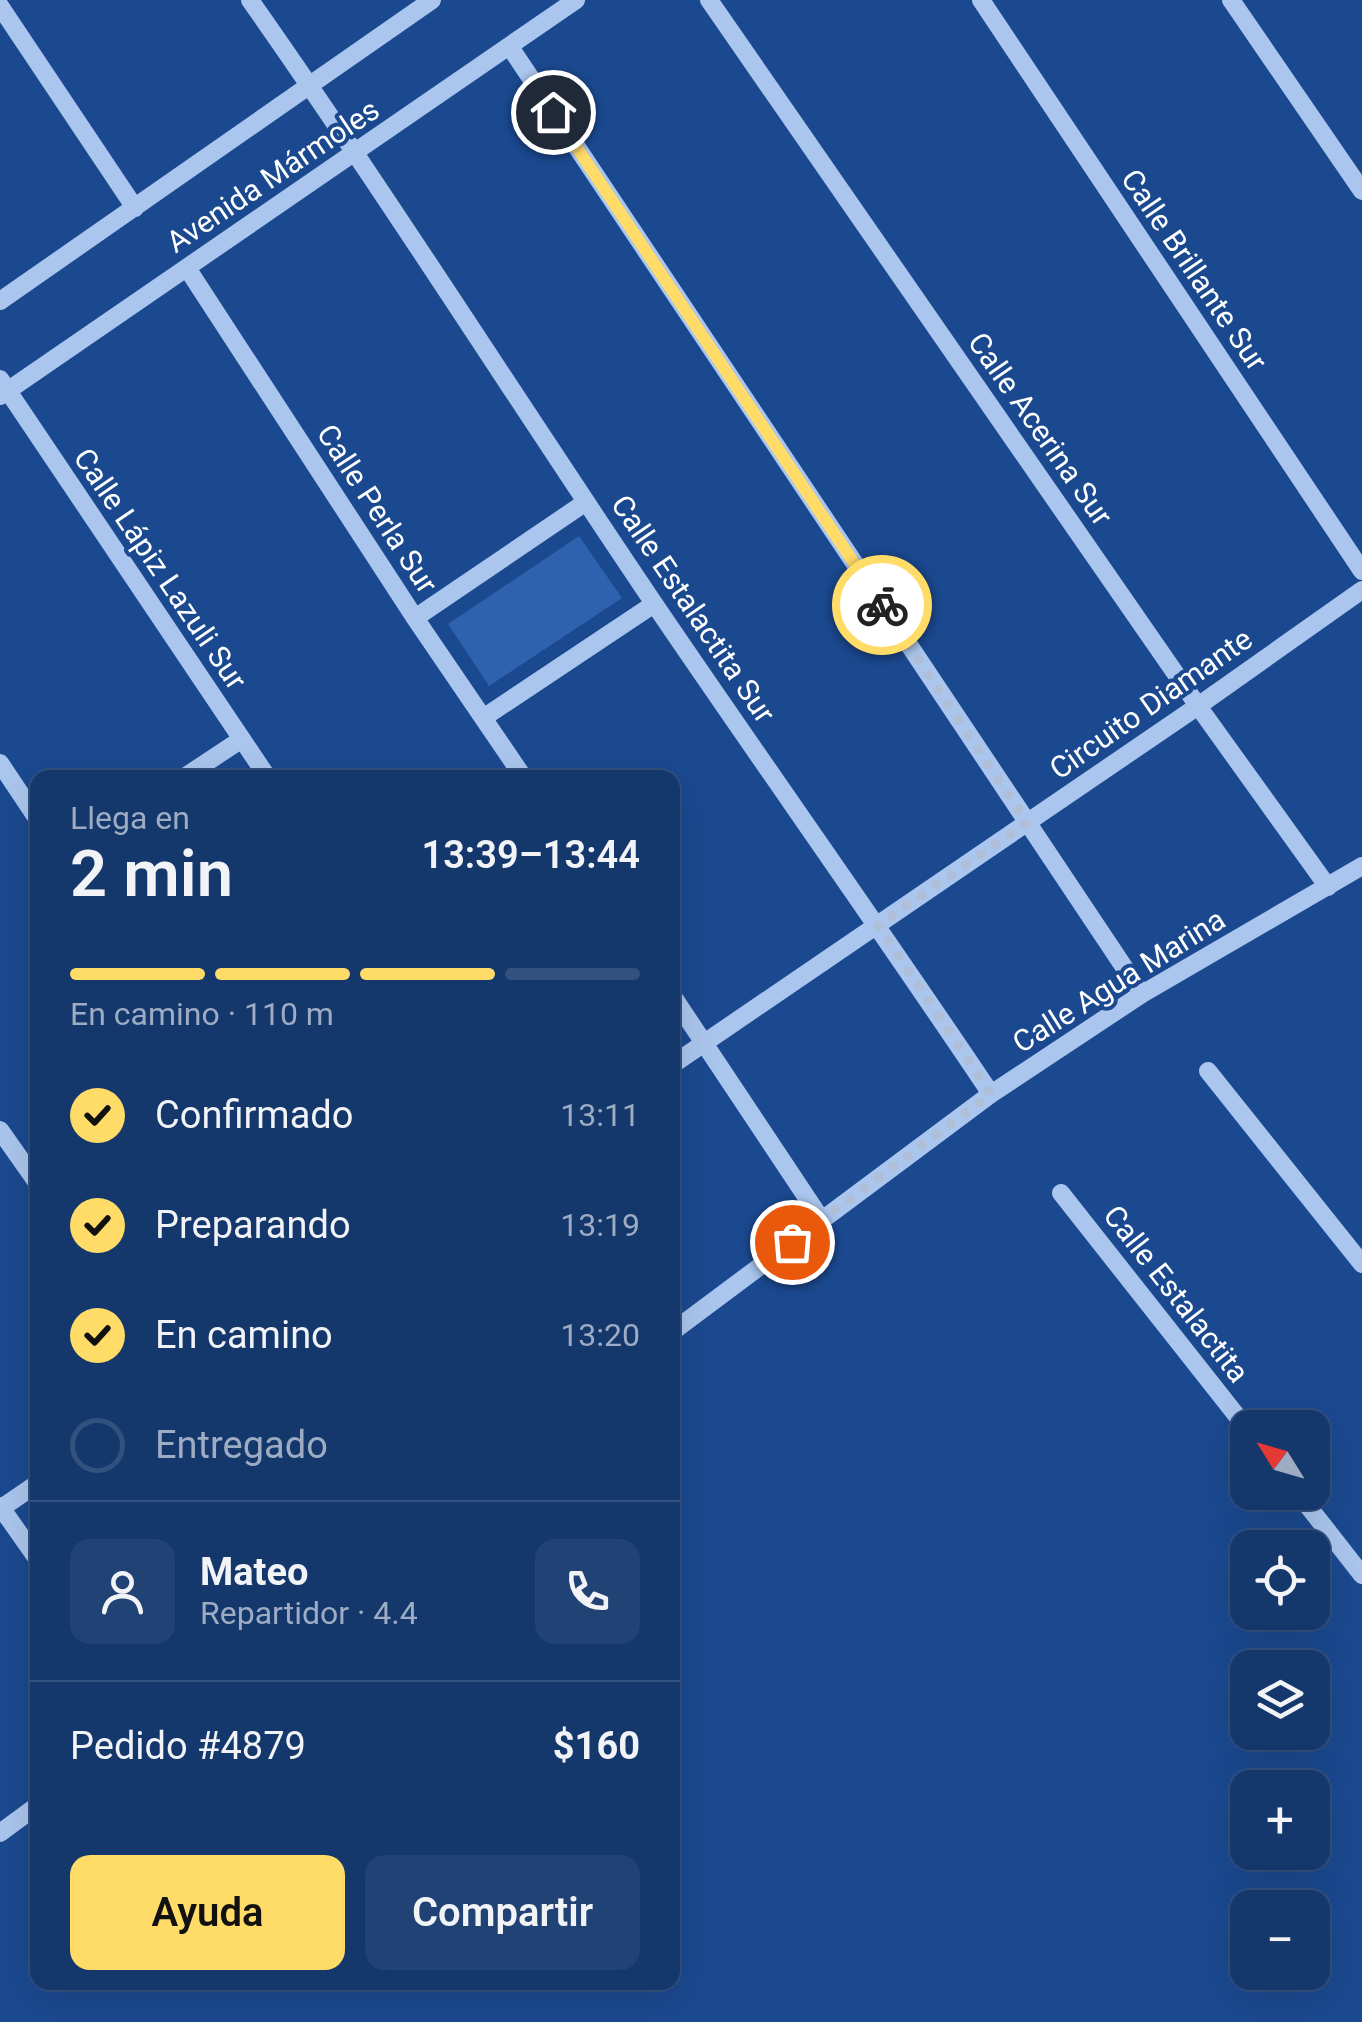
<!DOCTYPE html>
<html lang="es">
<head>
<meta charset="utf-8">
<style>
	body { margin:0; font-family:Roboto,sans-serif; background:#214274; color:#f1f3f6; height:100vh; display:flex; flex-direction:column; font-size:38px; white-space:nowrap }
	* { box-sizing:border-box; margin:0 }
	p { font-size:32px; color:#9dacc2 }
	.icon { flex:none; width:55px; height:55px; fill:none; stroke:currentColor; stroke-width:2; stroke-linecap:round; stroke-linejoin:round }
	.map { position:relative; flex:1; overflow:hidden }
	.drawer { position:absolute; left:30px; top:770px; width:650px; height:1220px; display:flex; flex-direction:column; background:#14376c; border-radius:20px; box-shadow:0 10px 40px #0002,0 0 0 2px #33517f }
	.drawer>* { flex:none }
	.needle { width:65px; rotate:307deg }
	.tools { position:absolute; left:1230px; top:1410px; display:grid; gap:20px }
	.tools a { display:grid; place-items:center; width:100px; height:100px; border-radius:20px; background:#14376c; box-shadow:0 10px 40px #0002,0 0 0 2px #33517f; font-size:50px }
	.pin { position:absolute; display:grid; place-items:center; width:85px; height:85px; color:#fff; margin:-42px; border:5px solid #fff; border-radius:50%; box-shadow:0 2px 10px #0007 }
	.courier { position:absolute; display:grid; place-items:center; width:100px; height:100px; margin:-50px; border:8px solid #ffdb68; border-radius:50%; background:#fff; color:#222; box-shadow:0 2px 12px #0007 }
	.head em { font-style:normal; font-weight:600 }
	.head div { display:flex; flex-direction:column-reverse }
	.head { display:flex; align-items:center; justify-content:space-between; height:170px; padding:0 40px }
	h1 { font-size:65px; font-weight:600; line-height:75px }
	.bar { display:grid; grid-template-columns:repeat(4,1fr); gap:15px 10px; align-content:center; height:120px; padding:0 40px }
	.bar i { height:12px; border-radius:8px; background:#33517f }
	.bar .selected { background:#ffdb68 }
	.bar p { grid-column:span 4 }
	.line { display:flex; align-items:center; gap:25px; padding:0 40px; border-top:2px solid #33517f }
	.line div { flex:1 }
	.round { display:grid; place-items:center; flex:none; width:105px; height:105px; border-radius:20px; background:#214274 }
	ol { padding:0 40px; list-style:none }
	li { display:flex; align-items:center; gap:30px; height:110px }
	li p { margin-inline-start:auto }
	li .icon { padding:10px; border-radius:50%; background:#ffdb68; color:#111; stroke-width:4 }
	li:last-child { color:#9dacc2 }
	li i { width:55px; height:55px; border:5px solid #33517f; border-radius:50% }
	.button { display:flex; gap:20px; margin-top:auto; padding:20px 40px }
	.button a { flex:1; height:115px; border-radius:20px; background:#ffdb68; color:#111; font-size:40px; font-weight:600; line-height:115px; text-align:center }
	.button a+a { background:#214274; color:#f1f3f6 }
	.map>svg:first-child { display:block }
	.green { fill:#2e62ae }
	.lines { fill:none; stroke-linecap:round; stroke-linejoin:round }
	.minor { stroke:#abc6ee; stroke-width:18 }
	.done { stroke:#afbfd8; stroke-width:10; stroke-dasharray:0 18 }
	.route { stroke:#ffdb68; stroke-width:12 }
	.labels { text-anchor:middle; stroke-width:8; stroke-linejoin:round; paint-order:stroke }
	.street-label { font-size:30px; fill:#fff; stroke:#1b4990 }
</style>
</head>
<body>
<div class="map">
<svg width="1362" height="2022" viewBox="0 0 1362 2022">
	<rect width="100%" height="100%" fill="#1b4990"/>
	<!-- green -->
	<path class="green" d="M579,536L622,598L489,686L448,624Z"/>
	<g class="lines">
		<!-- minor -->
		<path class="minor" d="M250,0C389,198 518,402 653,602C765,767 880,928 991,1094
			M709,0L1198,706L1328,887
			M981,0L1362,571
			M1231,0L1362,191
			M0,6L135,208
			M510,47L1142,994
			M187,268L415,618L524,778
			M0,301L432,0
			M0,379L268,778
			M0,396L576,0
			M415,618L586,502
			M483,718L654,604
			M0,763L38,820
			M183,778L242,739
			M672,995L821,1219
			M672,1065L1198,706L1362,590
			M1208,1071L1362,1264
			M0,1130L38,1184
			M1061,1193L1248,1430
			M672,1332L991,1094L1142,994L1362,866
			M1297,1492L1362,1575
			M0,1506L38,1560
			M0,1509L38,1483
			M0,1833L38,1805"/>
	</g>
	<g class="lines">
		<!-- done -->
		<path class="done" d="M792,1242L991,1094L878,925L1027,823L882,605"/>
		<!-- route -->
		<path class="route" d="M553,112L882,605"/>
	</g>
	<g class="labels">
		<!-- street labels -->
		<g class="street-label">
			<text transform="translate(273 176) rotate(-34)" y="10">Avenida Mármoles</text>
			<text transform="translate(1194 270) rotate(56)" y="10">Calle Brillante Sur</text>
			<text transform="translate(1040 429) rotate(55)" y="10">Calle Acerina Sur</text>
			<text transform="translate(377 509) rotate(57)" y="10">Calle Perla Sur</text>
			<text transform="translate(160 569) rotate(56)" y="10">Calle Lápiz Lazuli Sur</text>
			<text transform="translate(693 609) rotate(56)" y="10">Calle Estalactita Sur</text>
			<text transform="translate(1151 704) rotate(-35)" y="10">Circuito Diamante</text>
			<text transform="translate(1119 981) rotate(-32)" y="10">Calle Agua Marina</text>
			<text transform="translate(1176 1294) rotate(52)" y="10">Calle Estalactita</text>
		</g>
	</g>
</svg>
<div class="tools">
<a><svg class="needle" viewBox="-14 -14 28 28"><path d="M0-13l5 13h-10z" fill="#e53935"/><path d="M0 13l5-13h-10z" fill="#9dacc2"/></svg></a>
<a><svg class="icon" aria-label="locate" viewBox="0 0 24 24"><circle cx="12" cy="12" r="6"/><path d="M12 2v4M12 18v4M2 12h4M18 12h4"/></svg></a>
<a><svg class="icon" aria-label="layers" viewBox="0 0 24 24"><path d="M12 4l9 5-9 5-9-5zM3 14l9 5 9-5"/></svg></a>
<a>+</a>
<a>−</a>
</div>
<div class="pin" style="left:792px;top:1242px;background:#ea580c"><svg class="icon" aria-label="bag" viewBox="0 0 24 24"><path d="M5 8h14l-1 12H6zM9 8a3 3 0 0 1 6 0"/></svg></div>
<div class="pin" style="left:553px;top:112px;background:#1f2937"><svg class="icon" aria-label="home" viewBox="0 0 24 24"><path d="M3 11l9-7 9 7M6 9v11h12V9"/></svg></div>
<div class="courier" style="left:882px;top:605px"><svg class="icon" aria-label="bike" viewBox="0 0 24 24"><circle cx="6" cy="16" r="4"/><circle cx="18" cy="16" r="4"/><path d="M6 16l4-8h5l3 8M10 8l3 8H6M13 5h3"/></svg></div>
<section class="drawer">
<div class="head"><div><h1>2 min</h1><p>Llega en</p></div><em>13:39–13:44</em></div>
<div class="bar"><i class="selected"></i><i class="selected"></i><i class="selected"></i><i></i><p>En camino · 110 m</p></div>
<ol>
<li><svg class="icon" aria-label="check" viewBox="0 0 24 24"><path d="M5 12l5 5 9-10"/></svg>Confirmado<p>13:11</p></li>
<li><svg class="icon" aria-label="check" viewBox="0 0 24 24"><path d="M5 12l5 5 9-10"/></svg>Preparando<p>13:19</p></li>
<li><svg class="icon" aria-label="check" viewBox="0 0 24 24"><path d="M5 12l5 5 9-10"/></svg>En camino<p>13:20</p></li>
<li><i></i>Entregado</li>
</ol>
<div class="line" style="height:180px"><a class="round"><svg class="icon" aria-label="person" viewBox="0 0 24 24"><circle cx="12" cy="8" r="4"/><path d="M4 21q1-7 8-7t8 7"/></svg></a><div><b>Mateo</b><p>Repartidor · 4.4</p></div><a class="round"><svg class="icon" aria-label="phone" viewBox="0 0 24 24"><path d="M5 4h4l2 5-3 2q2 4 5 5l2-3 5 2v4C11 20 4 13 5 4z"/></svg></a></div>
<div class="line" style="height:130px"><div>Pedido #4879</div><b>$160</b></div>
<div class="button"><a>Ayuda</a><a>Compartir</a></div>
</section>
</div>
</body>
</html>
